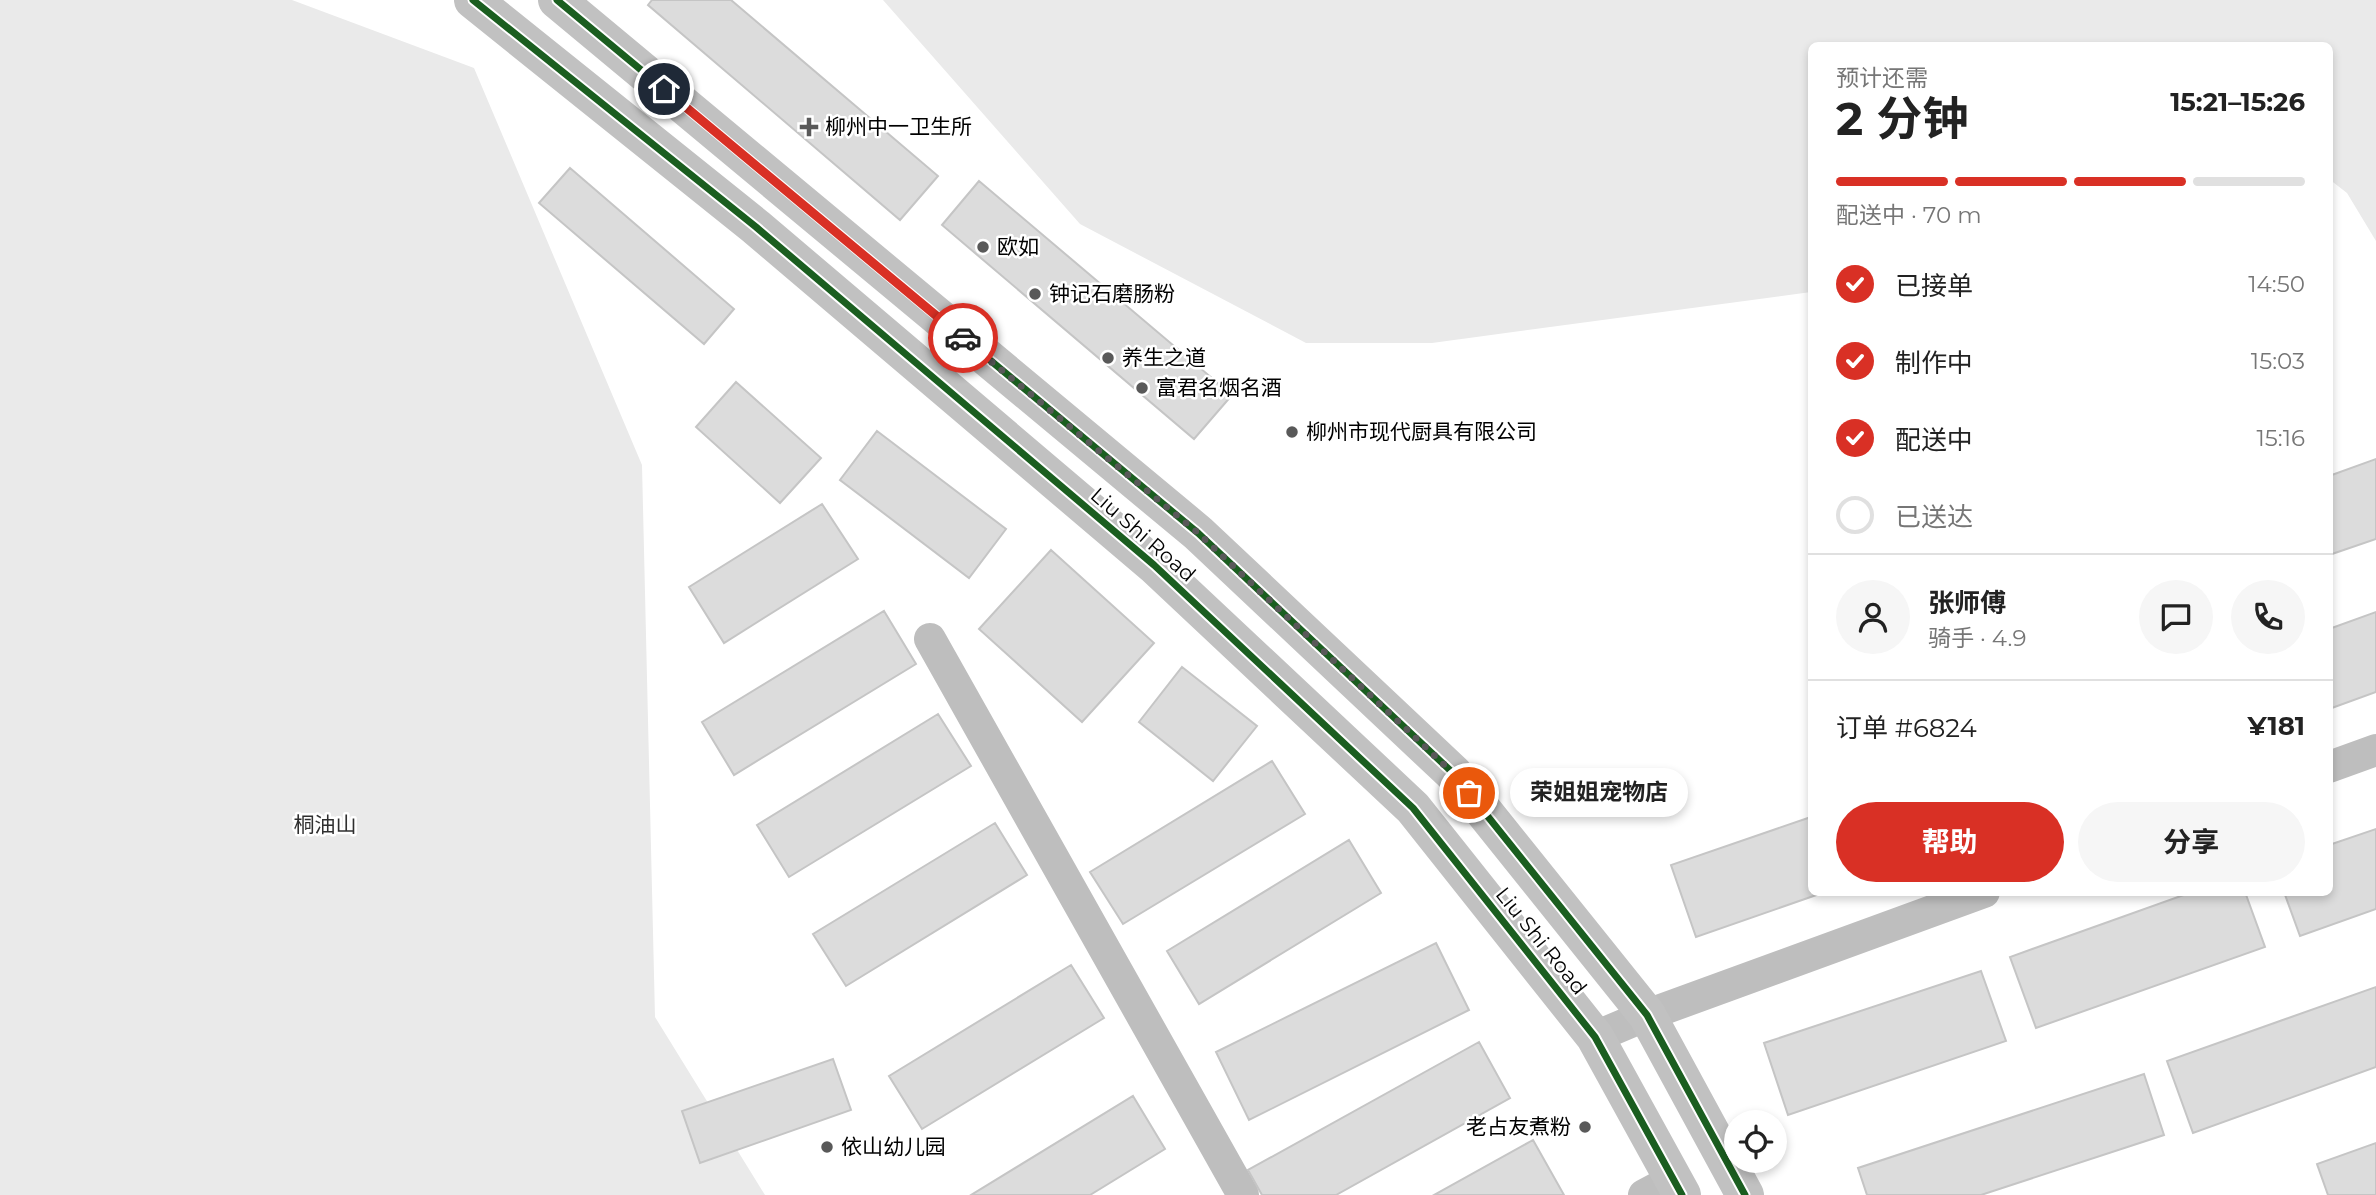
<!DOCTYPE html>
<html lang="zh">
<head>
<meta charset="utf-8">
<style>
	body { margin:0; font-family:Montserrat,"Noto Sans SC",sans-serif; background:#f6f6f6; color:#222; height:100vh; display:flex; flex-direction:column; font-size:26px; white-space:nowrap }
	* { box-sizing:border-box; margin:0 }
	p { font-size:23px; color:#767676 }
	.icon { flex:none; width:38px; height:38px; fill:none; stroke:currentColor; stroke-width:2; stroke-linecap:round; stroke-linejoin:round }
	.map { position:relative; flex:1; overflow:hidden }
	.panel { position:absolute; left:1808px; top:42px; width:525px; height:854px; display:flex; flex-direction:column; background:#fff; border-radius:10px; box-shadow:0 4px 10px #0003 }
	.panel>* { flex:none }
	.buttons { position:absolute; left:1724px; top:1110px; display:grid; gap:14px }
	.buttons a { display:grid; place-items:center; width:63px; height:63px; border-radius:50%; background:#fff; box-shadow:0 4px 10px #0003; font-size:35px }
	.pin { position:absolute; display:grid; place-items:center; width:60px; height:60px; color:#fff; margin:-30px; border:4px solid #fff; border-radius:50%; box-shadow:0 2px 7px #0007 }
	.courier { position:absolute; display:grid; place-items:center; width:70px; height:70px; margin:-35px; border:5px solid #d93025; border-radius:50%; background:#fff; color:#222; box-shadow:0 2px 9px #0007 }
	.bubble { position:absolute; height:49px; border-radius:24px; background:#fff; box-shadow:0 4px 10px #0003; font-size:23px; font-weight:700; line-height:49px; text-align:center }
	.headline em { font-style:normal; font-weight:700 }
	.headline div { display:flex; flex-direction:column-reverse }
	.headline { display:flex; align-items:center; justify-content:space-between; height:119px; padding:0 28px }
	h1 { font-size:46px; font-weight:700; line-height:52px }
	.bar { display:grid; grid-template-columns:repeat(4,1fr); gap:10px 7px; align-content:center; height:84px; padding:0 28px }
	.bar i { height:9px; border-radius:5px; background:#e0e0e0 }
	.bar .selected { background:#d93025 }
	.bar p { grid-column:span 4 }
	.line { display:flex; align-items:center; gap:18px; padding:0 28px; border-top:2px solid #e0e0e0 }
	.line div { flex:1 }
	.round { display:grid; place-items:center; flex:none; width:74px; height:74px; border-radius:37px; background:#f6f6f6 }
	ol { padding:0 28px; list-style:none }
	li { display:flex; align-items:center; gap:21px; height:77px }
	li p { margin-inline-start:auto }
	li .icon { padding:7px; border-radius:50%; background:#d93025; color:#fff; stroke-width:4 }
	li:last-child { color:#767676 }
	li i { width:38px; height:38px; border:4px solid #e0e0e0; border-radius:50% }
	.action { display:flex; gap:14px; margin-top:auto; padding:14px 28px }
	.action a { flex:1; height:80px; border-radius:42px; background:#d93025; color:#fff; font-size:28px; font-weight:700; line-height:80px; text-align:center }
	.action a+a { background:#f6f6f6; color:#222 }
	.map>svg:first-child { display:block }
	.green { fill:#eaeaea }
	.building { fill:#dcdcdc; stroke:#c5c5c5; stroke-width:2 }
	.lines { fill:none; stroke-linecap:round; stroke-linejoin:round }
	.street { stroke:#bebebe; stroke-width:32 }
	.secondary { stroke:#c1c1c1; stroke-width:38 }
	.cycleway-casing { stroke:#fff; stroke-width:11 }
	.cycleway { stroke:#1b5e20; stroke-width:7 }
	.done { stroke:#595959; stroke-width:7; stroke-dasharray:0 12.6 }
	.route { stroke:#d93025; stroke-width:9 }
	.poi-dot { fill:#595959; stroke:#fff; stroke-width:2.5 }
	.labels { text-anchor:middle; stroke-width:5; stroke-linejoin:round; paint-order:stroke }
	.poi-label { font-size:21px; fill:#000; stroke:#fff; text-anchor:start }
	.street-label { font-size:21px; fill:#000; stroke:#fff }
	.park-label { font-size:21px; fill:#2f2f2f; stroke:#fff }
</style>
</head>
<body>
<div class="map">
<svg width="2376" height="1195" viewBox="0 0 2376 1195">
	<rect width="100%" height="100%" fill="#fff"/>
	<!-- green -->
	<path class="green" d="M0,0H292L474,68L642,465L655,1017L765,1195H0Z
		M883,0H2376V241L2347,193L2329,179V46H1811V292L1432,343H1306L1080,224Z"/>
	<!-- building -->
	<path class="building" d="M652,0H731L938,176L900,220L648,5Z
		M570,168L734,309L704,344L539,203Z
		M979,181L1232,395L1194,439L942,225Z
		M736,382L821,458L780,503L696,427Z
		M877,431L1006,529L969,578L840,480Z
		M2376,459V539L2329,555V476Z
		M822,504L858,559L724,643L689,587Z
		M1051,550L1154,643L1082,722L979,629Z
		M884,611L916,664L734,775L702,722Z
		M2376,612V692L2329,709V629Z
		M1182,667L1257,726L1213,781L1139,722Z
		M938,714L971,766L789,877L757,825Z
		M1272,761L1305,814L1123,924L1090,872Z
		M1811,817V892H1825L1696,937L1671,865Z
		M995,823L1027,875L846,986L813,934Z
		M2376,829V909L2300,936L2284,892H2329V845Z
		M1349,840L1381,893L1199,1004L1167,951Z
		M2192,892H2245L2265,947L2036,1028L2010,957Z
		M1436,943L1469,1010L1249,1120L1216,1052Z
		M1071,965L1104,1018L922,1129L889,1076Z
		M1981,971L2006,1041L1788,1115L1764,1043Z
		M2376,987V1067L2193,1133L2167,1061Z
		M1479,1042L1510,1098L1336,1195H1262L1248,1170Z
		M833,1059L851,1110L700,1163L682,1111Z
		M2144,1074L2164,1135L1981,1195H1867L1858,1168Z
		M1133,1096L1165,1149L1090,1195H971Z
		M1533,1140L1564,1195H1434Z
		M2376,1143V1195H2328L2317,1164Z"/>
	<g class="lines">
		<!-- street -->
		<path class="street" d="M930,639L1243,1195
			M2329,767L2376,750
			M1595,1037L1647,1015L1984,892
			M1644,1195L1674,1179"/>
		<!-- secondary -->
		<path class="secondary" d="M473,0L756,227L1154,565L1413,808L1595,1037L1682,1195
			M557,0L1198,533L1453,773L1647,1015L1745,1195"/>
		<defs>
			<path id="cycleway" d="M473,0L756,227L1154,565L1413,808L1595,1037L1682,1195
				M557,0L1198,533L1453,773L1647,1015L1745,1195"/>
		</defs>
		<!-- cycleway casing -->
		<use href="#cycleway" class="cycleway-casing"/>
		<!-- cycleway -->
		<use href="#cycleway" class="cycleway"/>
	</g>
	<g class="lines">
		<!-- done -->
		<path class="done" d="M963,338L1198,533L1453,773L1469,793"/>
		<!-- route -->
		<path class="route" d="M664,89L963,338"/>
	</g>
	<!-- markers -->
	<g class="poi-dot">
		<path d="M805.5 116.5h7v7h7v7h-7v7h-7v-7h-7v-7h7z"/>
		<circle cx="983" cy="247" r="7"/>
		<circle cx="1035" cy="294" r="7"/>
		<circle cx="1108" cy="358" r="7"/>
		<circle cx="1142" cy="388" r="7"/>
		<circle cx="1292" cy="432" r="7"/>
		<circle cx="1585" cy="1127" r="7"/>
		<circle cx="827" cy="1147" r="7"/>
	</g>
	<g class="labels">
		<!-- poi labels -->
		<g class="poi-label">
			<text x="825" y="134">柳州中一卫生所</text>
			<text x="997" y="254">欧如</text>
			<text x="1049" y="301">钟记石磨肠粉</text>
			<text x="1122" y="365">养生之道</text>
			<text x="1156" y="395">富君名烟名酒</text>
			<text x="1306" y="439">柳州市现代厨具有限公司</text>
			<text x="1571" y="1134" text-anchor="end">老占友煮粉</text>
			<text x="841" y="1154">依山幼儿园</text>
		</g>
		<!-- street labels -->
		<g class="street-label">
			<text transform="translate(1143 535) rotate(41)" y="7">Liu Shi Road</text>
			<text transform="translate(1541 941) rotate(51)" y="7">Liu Shi Road</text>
		</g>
		<!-- park labels -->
		<g class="park-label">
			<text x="325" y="832">桐油山</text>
		</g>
	</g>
</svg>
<div class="buttons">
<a><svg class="icon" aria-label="locate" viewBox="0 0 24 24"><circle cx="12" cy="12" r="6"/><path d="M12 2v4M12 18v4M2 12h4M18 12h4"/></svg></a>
</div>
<div class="pin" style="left:1469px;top:793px;background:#ea580c"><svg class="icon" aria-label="bag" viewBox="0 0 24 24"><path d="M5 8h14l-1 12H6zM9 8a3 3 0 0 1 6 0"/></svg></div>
<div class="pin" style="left:664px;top:89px;background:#1f2937"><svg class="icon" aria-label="home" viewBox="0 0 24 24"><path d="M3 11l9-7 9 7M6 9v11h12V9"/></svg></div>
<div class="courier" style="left:963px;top:338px"><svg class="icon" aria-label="car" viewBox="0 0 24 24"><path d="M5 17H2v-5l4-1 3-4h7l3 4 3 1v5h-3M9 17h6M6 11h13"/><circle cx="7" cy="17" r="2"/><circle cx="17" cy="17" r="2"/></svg></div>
<div class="bubble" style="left:1510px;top:768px;width:178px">荣姐姐宠物店</div>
<section class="panel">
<div class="headline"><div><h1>2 分钟</h1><p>预计还需</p></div><em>15:21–15:26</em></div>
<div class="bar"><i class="selected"></i><i class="selected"></i><i class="selected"></i><i></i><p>配送中 · 70 m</p></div>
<ol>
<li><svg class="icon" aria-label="check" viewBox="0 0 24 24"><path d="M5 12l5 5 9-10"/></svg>已接单<p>14:50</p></li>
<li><svg class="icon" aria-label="check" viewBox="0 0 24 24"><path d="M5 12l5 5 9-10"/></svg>制作中<p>15:03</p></li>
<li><svg class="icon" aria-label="check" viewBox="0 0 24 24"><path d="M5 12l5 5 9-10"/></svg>配送中<p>15:16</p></li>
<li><i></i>已送达</li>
</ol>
<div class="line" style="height:126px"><a class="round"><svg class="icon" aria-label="person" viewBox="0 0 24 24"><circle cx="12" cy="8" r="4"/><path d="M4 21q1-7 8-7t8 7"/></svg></a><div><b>张师傅</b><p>骑手 · 4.9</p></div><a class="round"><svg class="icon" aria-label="chat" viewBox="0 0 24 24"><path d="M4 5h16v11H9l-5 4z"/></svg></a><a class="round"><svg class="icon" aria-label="phone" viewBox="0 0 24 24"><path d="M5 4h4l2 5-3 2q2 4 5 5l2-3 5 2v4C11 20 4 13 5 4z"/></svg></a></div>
<div class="line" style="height:91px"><div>订单 #6824</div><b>¥181</b></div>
<div class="action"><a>帮助</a><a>分享</a></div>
</section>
</div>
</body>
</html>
